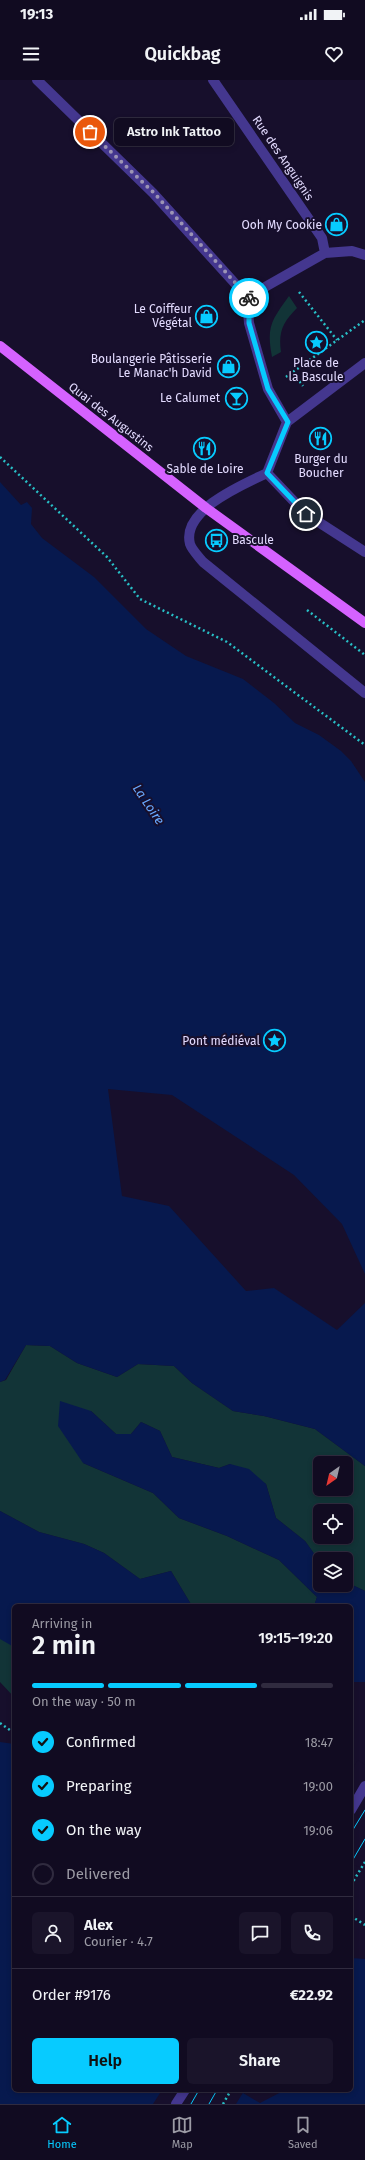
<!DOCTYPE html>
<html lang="en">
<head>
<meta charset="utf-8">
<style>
	body { margin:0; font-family:"Fira Sans",sans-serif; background:#1a142a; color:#f1f3f6; height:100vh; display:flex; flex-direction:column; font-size:15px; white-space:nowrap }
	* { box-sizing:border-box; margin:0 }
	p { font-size:13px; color:#9c9ba5 }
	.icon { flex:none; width:22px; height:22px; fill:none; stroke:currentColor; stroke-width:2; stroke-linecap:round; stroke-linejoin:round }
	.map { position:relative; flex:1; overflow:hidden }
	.details { position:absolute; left:12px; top:1524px; width:341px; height:488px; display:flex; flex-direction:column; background:#110b21; border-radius:6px; box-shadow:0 2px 6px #0003,0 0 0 1px #302b3f }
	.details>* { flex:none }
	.needle { width:26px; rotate:214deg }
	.fabs { position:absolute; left:313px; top:1376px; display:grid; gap:8px }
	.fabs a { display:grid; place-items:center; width:40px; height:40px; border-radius:6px; background:#110b21; box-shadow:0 2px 6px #0003,0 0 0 1px #302b3f; font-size:20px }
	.pin { position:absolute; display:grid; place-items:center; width:34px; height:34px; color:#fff; margin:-17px; border:2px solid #fff; border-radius:50%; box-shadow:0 1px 4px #0007 }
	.courier { position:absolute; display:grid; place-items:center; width:40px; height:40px; margin:-20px; border:3px solid #07cbff; border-radius:50%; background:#fff; color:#222; box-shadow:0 1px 5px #0007 }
	.bubble { position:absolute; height:28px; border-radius:6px; background:#110b21; box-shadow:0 2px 6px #0003,0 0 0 1px #302b3f; font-size:13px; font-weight:600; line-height:28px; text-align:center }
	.summary em { font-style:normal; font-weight:600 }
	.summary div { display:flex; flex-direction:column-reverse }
	.summary { display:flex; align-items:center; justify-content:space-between; height:68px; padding:0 20px }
	h1 { font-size:26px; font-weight:600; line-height:30px }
	.bar { display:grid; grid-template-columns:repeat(4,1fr); gap:6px 4px; align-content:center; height:48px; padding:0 20px }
	.bar i { height:5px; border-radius:3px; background:#302b3f }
	.bar .selected { background:#07cbff }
	.bar p { grid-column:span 4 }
	.line { display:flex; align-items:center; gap:10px; padding:0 20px; border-top:1px solid #302b3f }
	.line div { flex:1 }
	.round { display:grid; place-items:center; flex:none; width:42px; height:42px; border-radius:6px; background:#1a142a }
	ol { padding:0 20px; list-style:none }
	li { display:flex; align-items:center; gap:12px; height:44px }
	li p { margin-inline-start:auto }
	li .icon { padding:4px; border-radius:50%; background:#07cbff; color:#111; stroke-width:4 }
	li:last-child { color:#9c9ba5 }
	li i { width:22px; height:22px; border:2px solid #302b3f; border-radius:50% }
	.button { display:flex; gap:8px; margin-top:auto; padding:8px 20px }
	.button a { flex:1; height:46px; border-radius:6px; background:#07cbff; color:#111; font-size:16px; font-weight:600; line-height:46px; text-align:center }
	.button a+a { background:#1a142a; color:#f1f3f6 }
	.status { display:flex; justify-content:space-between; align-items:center; height:28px; padding:0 20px; background:#110b21; direction:ltr }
	.status svg { height:11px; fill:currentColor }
	header { display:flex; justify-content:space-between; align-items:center; height:52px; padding:0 20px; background:#110b21; font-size:18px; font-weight:600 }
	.tab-bar { display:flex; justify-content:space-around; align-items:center; height:56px; border-top:1px solid #302b3f; background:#110b21; font-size:11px; color:#9c9ba5 }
	.tab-bar a { display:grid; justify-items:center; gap:2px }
	.tab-bar .selected { color:#07cbff }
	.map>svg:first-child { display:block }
	.green { fill:#123437; fill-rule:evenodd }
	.water { fill:#07194e }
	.pier { fill:#170f2c }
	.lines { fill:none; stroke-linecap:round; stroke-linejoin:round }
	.path { stroke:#28bfc6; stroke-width:2.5; stroke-dasharray:2 3; stroke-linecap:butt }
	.minor { stroke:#44378f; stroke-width:10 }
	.major { stroke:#d562ff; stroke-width:10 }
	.tram { stroke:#07cbff; stroke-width:1 }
	.done { stroke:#9c94b5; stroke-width:4; stroke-dasharray:0 7.2 }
	.route { stroke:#07cbff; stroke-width:5 }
	.labels { text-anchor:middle; stroke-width:4; stroke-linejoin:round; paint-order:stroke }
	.street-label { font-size:12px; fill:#e3dbff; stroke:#170f2c }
	.poi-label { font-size:12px; fill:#e3dbff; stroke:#170f2c; text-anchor:end }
	.water-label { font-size:13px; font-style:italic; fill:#69a9ff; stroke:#170f2c }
</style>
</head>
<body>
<div class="status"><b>19:13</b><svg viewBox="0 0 49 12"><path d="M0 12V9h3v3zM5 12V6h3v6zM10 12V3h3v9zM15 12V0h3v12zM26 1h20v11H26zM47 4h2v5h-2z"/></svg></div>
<header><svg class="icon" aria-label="menu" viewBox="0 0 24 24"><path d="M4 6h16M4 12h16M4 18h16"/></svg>Quickbag<svg class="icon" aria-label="heart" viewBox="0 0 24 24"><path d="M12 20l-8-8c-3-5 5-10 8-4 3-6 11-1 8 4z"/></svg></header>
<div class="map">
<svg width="365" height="2024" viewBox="0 0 365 2024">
	<rect width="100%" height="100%" fill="#170f2c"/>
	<!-- green -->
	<path class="green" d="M289,216L297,228C283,242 278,252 281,272L272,277C266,246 272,240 289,216Z
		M26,1265L50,1266L77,1283L117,1297L138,1284L174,1286L192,1303L233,1331L264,1336L315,1349L365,1386V1511L346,1502V1479H320V1482L305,1461L276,1438L266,1404L230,1384L219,1388L172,1377L160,1351L141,1342L131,1354H116L91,1331L83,1383L153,1413L179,1438L227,1456L279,1480L317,1517L314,1526H192L171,1491L140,1499L104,1473L84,1464L39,1452L0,1431V1302L6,1300ZM320,1383H346V1409H320ZM320,1431H346V1457H320Z
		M0,1534L14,1541V1617L0,1602Z"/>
	<!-- water -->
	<path class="water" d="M0,402L21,425L27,422L32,428L31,444L42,458L94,497L146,549L186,576L243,599L274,623L295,643L319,655L341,671L351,681L365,702V1194L342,1144L294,1095L172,1015L108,1009L122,1116L169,1126L246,1211L274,1208L337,1250L365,1223V1386L315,1349L264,1336L233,1331L192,1303L174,1286L138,1284L117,1297L77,1283L50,1266L26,1265L5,1300L0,1302Z
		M60,1321L91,1331L116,1354H131L141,1342L160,1351L172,1377L219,1388L230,1384L249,1389L266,1404L276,1438L305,1461L320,1482V1505H346V1502L365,1511V1602H351V1526H314L317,1517L279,1480L227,1456L179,1438L153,1413L83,1383L58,1346Z
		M0,1431L39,1452L84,1464L104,1473L140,1499L171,1491L192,1526H14V1567L0,1559Z
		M0,1662L14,1664V2010H238L260,2023L285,2010H351V1878L365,1879V2024H0Z"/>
	<!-- pier -->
	<path class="pier" d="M358,1680L365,1685V1789L351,1784V1691Z
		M162,2010H242L244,2011L236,2024H153Z"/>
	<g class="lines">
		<!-- path -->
		<path class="path" d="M299,212L337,260
			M293,292L365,240
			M286,297L293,292L303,306
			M0,377L107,477L140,519L227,562L365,665
			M307,530L365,575
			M0,1643L14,1653
			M351,1805L365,1782
			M351,1836L365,1845
			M223,2024L231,2010"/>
		<!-- minor -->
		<path class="minor" d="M37,0L153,113L250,220
			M213,0L322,158L325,173
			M365,283L287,342L267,393C244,404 181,430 190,464C192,470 199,477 203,482L365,613
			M287,342L268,309L249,243L248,231L250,220L265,207L325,173L352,171L365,175
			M267,393L306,434L365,472
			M351,1730L365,1706
			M176,2024L185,2010"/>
		<!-- major -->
		<path class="major" d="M0,266L206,428L365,543"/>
		<!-- tram -->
		<path class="tram" d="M351,1753L365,1730
			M351,1783L365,1759
			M191,2024L199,2010
			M209,2024L217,2010"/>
	</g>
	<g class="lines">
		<!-- done -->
		<path class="done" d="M90,52L154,113L249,218"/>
		<!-- route -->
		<path class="route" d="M249,218V243L268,309L288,342L267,393L306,434"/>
	</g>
	<!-- icons -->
	<defs>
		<symbol id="shop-ring" viewBox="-11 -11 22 22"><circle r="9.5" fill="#170f2c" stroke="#07cbff" stroke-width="1.5"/><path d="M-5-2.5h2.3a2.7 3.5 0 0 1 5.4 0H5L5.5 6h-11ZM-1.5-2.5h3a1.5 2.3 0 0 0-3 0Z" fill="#07cbff"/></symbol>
		<symbol id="sight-ring" viewBox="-11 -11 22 22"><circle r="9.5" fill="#170f2c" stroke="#07cbff" stroke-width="1.5"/><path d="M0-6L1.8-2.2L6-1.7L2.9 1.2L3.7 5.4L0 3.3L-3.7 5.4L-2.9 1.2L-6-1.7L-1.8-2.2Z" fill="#07cbff"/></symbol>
		<symbol id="bar-ring" viewBox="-11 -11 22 22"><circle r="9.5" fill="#170f2c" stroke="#07cbff" stroke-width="1.5"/><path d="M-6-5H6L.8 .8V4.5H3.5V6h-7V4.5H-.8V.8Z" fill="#07cbff"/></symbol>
		<symbol id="restaurant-ring" viewBox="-11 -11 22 22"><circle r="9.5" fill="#170f2c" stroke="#07cbff" stroke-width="1.5"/><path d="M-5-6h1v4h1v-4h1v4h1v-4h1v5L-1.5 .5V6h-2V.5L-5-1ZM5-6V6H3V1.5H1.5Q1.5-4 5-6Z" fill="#07cbff"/></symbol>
		<symbol id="bus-ring" viewBox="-11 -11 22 22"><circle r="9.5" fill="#170f2c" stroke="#07cbff" stroke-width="1.5"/><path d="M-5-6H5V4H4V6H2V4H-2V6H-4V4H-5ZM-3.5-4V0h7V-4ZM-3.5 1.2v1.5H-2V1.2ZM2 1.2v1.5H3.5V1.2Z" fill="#07cbff"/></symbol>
	</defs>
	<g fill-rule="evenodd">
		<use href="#shop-ring" x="324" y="132" width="25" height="25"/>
		<use href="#shop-ring" x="194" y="224" width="25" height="25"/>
		<use href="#sight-ring" x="304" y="250" width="25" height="25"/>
		<use href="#shop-ring" x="216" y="274" width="25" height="25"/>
		<use href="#bar-ring" x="224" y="306" width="25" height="25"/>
		<use href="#restaurant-ring" x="308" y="346" width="25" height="25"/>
		<use href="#restaurant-ring" x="192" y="356" width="25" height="25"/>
		<use href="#bus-ring" x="204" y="448" width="25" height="25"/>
		<use href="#sight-ring" x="262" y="948" width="25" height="25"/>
	</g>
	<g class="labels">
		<!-- street labels -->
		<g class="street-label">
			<text transform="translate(283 78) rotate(56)" y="4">Rue des Anguignis</text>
			<text transform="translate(111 337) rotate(38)" y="4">Quai des Augustins</text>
		</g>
		<!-- poi labels -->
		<g class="poi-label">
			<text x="322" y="149">Ooh My Cookie</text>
			<text x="192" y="233">Le Coiffeur<tspan x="192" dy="14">Végétal</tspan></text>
			<text x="212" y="283">Boulangerie Pâtisserie<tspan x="212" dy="14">Le Manac'h David</tspan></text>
			<text x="316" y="287" text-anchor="middle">Place de<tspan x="316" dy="14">la Bascule</tspan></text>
			<text x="220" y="322">Le Calumet</text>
			<text x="321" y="383" text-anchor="middle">Burger du<tspan x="321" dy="14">Boucher</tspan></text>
			<text x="205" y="393" text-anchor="middle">Sable de Loire</text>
			<text x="232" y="464" text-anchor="start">Bascule</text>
			<text x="260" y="965">Pont médiéval</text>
		</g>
		<!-- water labels -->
		<g class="water-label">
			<text transform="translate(149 724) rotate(56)" y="5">La Loire</text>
		</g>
	</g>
</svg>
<div class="fabs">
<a><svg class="needle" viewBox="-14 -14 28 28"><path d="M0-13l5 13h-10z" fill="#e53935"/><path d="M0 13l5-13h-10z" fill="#9c9ba5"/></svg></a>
<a><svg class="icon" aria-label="locate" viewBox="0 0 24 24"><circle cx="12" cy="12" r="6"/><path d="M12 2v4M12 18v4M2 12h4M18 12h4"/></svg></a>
<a><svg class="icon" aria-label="layers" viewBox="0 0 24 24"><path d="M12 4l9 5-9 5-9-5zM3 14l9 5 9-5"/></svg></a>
</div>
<div class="pin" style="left:90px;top:52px;background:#ea580c"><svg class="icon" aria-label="bag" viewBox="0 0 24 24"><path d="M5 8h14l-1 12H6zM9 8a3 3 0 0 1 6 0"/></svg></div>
<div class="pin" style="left:306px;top:434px;background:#1f2937"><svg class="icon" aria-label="home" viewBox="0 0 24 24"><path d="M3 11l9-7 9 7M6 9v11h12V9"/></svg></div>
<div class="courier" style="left:249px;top:218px"><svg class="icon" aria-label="bike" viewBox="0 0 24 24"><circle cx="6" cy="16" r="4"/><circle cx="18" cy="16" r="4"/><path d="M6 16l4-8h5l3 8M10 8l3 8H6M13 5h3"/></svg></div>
<div class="bubble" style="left:114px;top:38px;width:120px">Astro Ink Tattoo</div>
<section class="details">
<div class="summary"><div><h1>2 min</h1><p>Arriving in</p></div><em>19:15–19:20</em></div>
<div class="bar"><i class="selected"></i><i class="selected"></i><i class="selected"></i><i></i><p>On the way · 50 m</p></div>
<ol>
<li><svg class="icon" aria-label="check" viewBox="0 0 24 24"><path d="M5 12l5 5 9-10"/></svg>Confirmed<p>18:47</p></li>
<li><svg class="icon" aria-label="check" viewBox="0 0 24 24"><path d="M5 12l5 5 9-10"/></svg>Preparing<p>19:00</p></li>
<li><svg class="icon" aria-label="check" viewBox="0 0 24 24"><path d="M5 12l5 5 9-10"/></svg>On the way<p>19:06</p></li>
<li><i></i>Delivered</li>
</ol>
<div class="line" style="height:72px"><a class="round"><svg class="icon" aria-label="person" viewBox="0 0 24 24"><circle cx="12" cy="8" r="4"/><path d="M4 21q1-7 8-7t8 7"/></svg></a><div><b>Alex</b><p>Courier · 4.7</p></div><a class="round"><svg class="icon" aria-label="chat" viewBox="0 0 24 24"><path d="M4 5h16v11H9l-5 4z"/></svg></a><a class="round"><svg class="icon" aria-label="phone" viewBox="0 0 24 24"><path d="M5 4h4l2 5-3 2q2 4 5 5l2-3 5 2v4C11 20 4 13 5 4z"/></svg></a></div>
<div class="line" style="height:52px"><div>Order #9176</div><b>€22.92</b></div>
<div class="button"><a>Help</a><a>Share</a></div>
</section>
</div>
<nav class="tab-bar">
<a class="selected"><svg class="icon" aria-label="home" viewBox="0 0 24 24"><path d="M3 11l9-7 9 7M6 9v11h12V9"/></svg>Home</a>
<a><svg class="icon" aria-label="map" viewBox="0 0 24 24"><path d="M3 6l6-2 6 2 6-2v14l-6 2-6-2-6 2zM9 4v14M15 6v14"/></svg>Map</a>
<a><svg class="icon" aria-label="saved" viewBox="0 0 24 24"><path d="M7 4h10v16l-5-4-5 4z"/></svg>Saved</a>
</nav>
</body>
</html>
